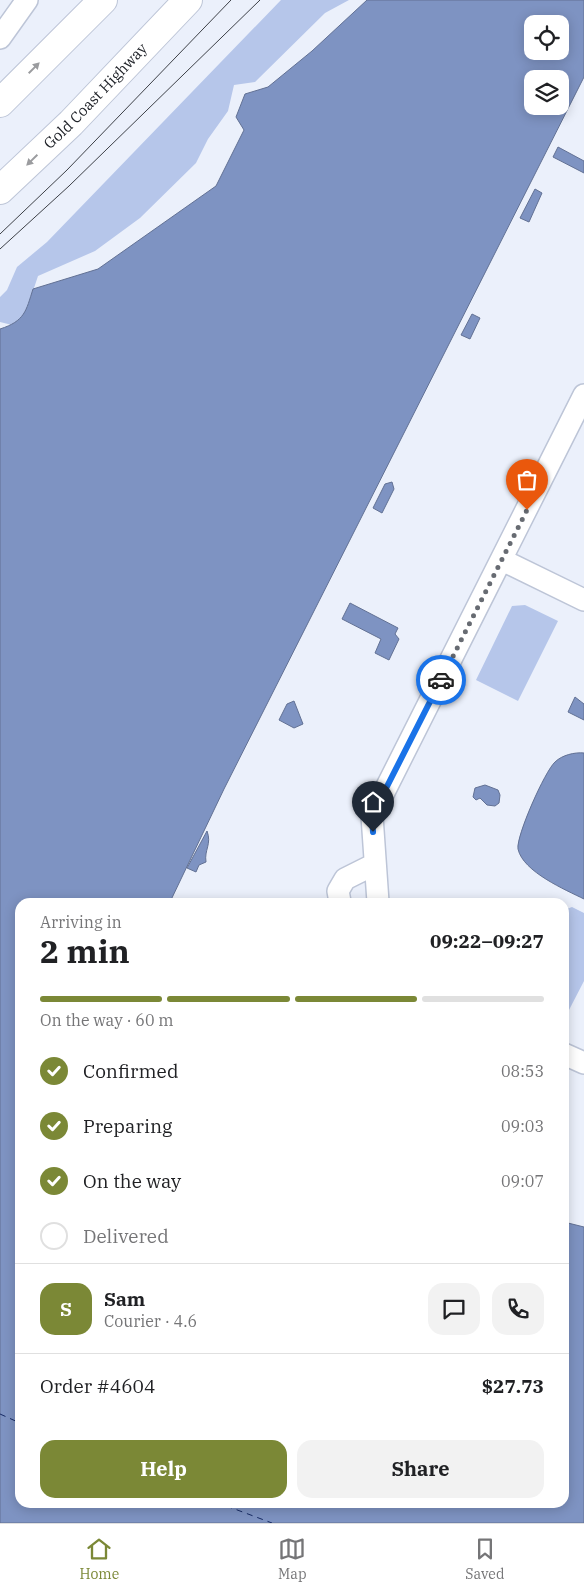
<!DOCTYPE html>
<html lang="en">
<head>
<meta charset="utf-8">
<style>
	body { margin:0; font-family:"IBM Plex Serif",serif; background:#f2f2f2; color:#202124; height:100vh; display:flex; flex-direction:column; font-size:19px; white-space:nowrap }
	* { box-sizing:border-box; margin:0 }
	p { font-size:16px; color:#757577 }
	.icon { flex:none; width:28px; height:28px; fill:none; stroke:currentColor; stroke-width:2; stroke-linecap:round; stroke-linejoin:round }
	.map { position:relative; flex:1; overflow:hidden }
	.sheet { position:absolute; left:15px; top:898px; width:554px; height:610px; display:flex; flex-direction:column; background:#fff; border-radius:15px; box-shadow:0 2px 12px #0003 }
	.sheet>* { flex:none }
	.buttons { position:absolute; left:524px; top:15px; display:grid; gap:10px }
	.buttons a { display:grid; place-items:center; width:45px; height:45px; border-radius:10px; background:#fff; box-shadow:0 2px 12px #0003; font-size:25px }
	.pin { position:absolute; display:grid; place-items:center; width:42px; height:42px; color:#fff; margin:-51px -21px; border-radius:50% 50% 50% 0; rotate:-45deg; box-shadow:0 0 5px #0007 }
	.pin .icon { rotate:45deg }
	.courier { position:absolute; display:grid; place-items:center; width:50px; height:50px; margin:-25px; border:4px solid #1a73e8; border-radius:50%; background:#fff; color:#222; box-shadow:0 1px 6px #0007 }
	.overview em { font-style:normal; font-weight:700 }
	.overview div { display:flex; flex-direction:column-reverse }
	.overview { display:flex; align-items:center; justify-content:space-between; height:85px; padding:0 25px }
	h1 { font-size:32px; font-weight:700; line-height:38px }
	.bar { display:grid; grid-template-columns:repeat(4,1fr); gap:8px 5px; align-content:center; height:60px; padding:0 25px }
	.bar i { height:6px; border-radius:4px; background:#e0e0e0 }
	.bar .selected { background:#7b8836 }
	.bar p { grid-column:span 4 }
	.line { display:flex; align-items:center; gap:12px; padding:0 25px; border-top:1px solid #e0e0e0 }
	.line div { flex:1 }
	.round { display:grid; place-items:center; flex:none; width:52px; height:52px; border-radius:15px; background:#f2f2f2 }
	ol { padding:0 25px; list-style:none }
	li { display:flex; align-items:center; gap:15px; height:55px }
	li p { margin-inline-start:auto }
	li .icon { padding:5px; border-radius:50%; background:#7b8836; color:#fff; stroke-width:4 }
	li:last-child { color:#757577 }
	li i { width:28px; height:28px; border:2px solid #e0e0e0; border-radius:50% }
	.action { display:flex; gap:10px; margin-top:auto; padding:10px 25px }
	.action a { flex:1; height:58px; border-radius:15px; background:#7b8836; color:#fff; font-size:20px; font-weight:700; line-height:58px; text-align:center }
	.action a+a { background:#f2f2f2; color:#202124 }
	.dock { display:flex; justify-content:space-around; align-items:center; height:70px; border-top:1px solid #e0e0e0; background:#fff; font-size:14px; color:#757577 }
	.dock a { display:grid; justify-items:center; gap:2px }
	.dock .selected { color:#7b8836 }
	.map>svg:first-child { display:block }
	.green { fill:#b6c6ea }
	.water { fill:#7e93c2; stroke:#627194; fill-rule:evenodd }
	.lines { fill:none; stroke-linecap:round; stroke-linejoin:round }
	.ferry { stroke:#172b64; stroke-width:1; stroke-dasharray:6 5; stroke-linecap:butt }
	.street-casing { stroke:#bdc5d7; stroke-width:24 }
	.highway-casing { stroke:#bdc5d7; stroke-width:30 }
	.street { stroke:#fff; stroke-width:21 }
	.highway { stroke:#fff; stroke-width:28 }
	.tram { stroke:#3d4047; stroke-width:1 }
	.oneway { fill:#9b9c9f }
	.done { stroke:#676b72; stroke-width:5; stroke-dasharray:0 9 }
	.route { stroke:#1a73e8; stroke-width:6 }
	.labels { text-anchor:middle; stroke-width:5; stroke-linejoin:round; paint-order:stroke }
	.street-label { font-size:15px; fill:#202329; stroke:#fff }
</style>
</head>
<body>
<div class="map">
<svg width="584" height="1523" viewBox="0 0 584 1523">
	<rect width="100%" height="100%" fill="#ebf0fb"/>
	<!-- green -->
	<path class="green" d="M281,0H349L325,13L255,82L234,85L228,111L208,139L196,163L140,218L95,251L38,276L25,315L12,325L0,322V297L7,290L17,267L47,242Z
		M525,605L558,621L518,701L476,680L512,606Z
		M572,907L584,913V981L569,1010L564,1011V910Z"/>
	<!-- water -->
	<path class="water" d="M367,0H584V77L224,789L170,902H20V1502H564V1222L584,1227V1523H0V329C25,321 26,311 33,289L98,269L216,186L244,130L236,117L245,94L268,87L312,51ZM532,24H560V51H532ZM532,79H560V106H532Z
		M558,147L584,161V173L553,157Z
		M535,189L542,193L529,222L520,218Z
		M472,314L480,318L470,339L461,335Z
		M392,482L394,489L382,513L373,508L385,484Z
		M350,603L398,628L395,634L399,639L389,660L375,653L381,639L342,619Z
		M575,697L584,704V720L568,712Z
		M294,701L303,724L294,728L279,720L287,704Z
		M584,753V899C566,890 523,872 518,849C516,836 545,771 555,762C562,755 575,752 584,753Z
		M485,785L498,790L500,795L499,803L495,806L487,805L480,798L476,800L473,797L475,788Z
		M207,831C212,844 204,850 206,862L199,865L196,872L187,868Z"/>
	<g class="lines">
		<!-- ferry -->
		<path class="ferry" d="M0,1414L20,1423
			M216,1502L272,1523"/>
		<defs>
			<path id="street" d="M0,38L27,0
				M502,560L584,600
				M340,902L338,891L345,879L375,864
				M378,902L372,816L584,395
				M564,1054L584,1063"/>
			<g id="highway">
				<path d="M0,103L103,0"/>
				<path id="s1" d="M0,190L71,123L188,0"/>
			</g>
		</defs>
		<!-- street casing -->
		<use href="#street" class="street-casing"/>
		<!-- highway casing -->
		<use href="#highway" class="highway-casing"/>
		<!-- street -->
		<use href="#street" class="street"/>
		<!-- highway -->
		<use href="#highway" class="highway"/>
		<!-- tram -->
		<path class="tram" d="M0,234L67,170L231,0
			M0,249L69,186L260,0"/>
	</g>
	<!-- one-way arrows -->
	<defs><path id="oneway-solid" d="M-6-.8H1V-3.2L6.5 0L1 3.2V.8H-6Z" transform="scale(1.25)"/></defs>
	<g class="oneway">
		<use href="#oneway-solid" transform="translate(34 68) rotate(-45)"/>
		<use href="#oneway-solid" transform="translate(32 160) rotate(136)"/>
	</g>
	<g class="lines">
		<!-- done -->
		<path class="done" d="M441,680L527,510"/>
		<!-- route -->
		<path class="route" d="M373,832L372,816L441,680"/>
	</g>
	<g class="labels">
		<!-- street labels -->
		<g class="street-label">
			<text dy="5" stroke="none"><textPath href="#s1" startOffset="134">Gold Coast Highway</textPath></text>
		</g>
	</g>
</svg>
<div class="buttons">
<a><svg class="icon" aria-label="locate" viewBox="0 0 24 24"><circle cx="12" cy="12" r="6"/><path d="M12 2v4M12 18v4M2 12h4M18 12h4"/></svg></a>
<a><svg class="icon" aria-label="layers" viewBox="0 0 24 24"><path d="M12 4l9 5-9 5-9-5zM3 14l9 5 9-5"/></svg></a>
</div>
<div class="pin" style="left:527px;top:510px;background:#ea580c"><svg class="icon" aria-label="bag" viewBox="0 0 24 24"><path d="M5 8h14l-1 12H6zM9 8a3 3 0 0 1 6 0"/></svg></div>
<div class="pin" style="left:373px;top:832px;background:#1f2937"><svg class="icon" aria-label="home" viewBox="0 0 24 24"><path d="M3 11l9-7 9 7M6 9v11h12V9"/></svg></div>
<div class="courier" style="left:441px;top:680px"><svg class="icon" aria-label="car" viewBox="0 0 24 24"><path d="M5 17H2v-5l4-1 3-4h7l3 4 3 1v5h-3M9 17h6M6 11h13"/><circle cx="7" cy="17" r="2"/><circle cx="17" cy="17" r="2"/></svg></div>
<section class="sheet">
<div class="overview"><div><h1>2 min</h1><p>Arriving in</p></div><em>09:22–09:27</em></div>
<div class="bar"><i class="selected"></i><i class="selected"></i><i class="selected"></i><i></i><p>On the way · 60 m</p></div>
<ol>
<li><svg class="icon" aria-label="check" viewBox="0 0 24 24"><path d="M5 12l5 5 9-10"/></svg>Confirmed<p>08:53</p></li>
<li><svg class="icon" aria-label="check" viewBox="0 0 24 24"><path d="M5 12l5 5 9-10"/></svg>Preparing<p>09:03</p></li>
<li><svg class="icon" aria-label="check" viewBox="0 0 24 24"><path d="M5 12l5 5 9-10"/></svg>On the way<p>09:07</p></li>
<li><i></i>Delivered</li>
</ol>
<div class="line" style="height:90px"><b class="round" style="background:#7b8836;color:#fff">S</b><div><b>Sam</b><p>Courier · 4.6</p></div><a class="round"><svg class="icon" aria-label="chat" viewBox="0 0 24 24"><path d="M4 5h16v11H9l-5 4z"/></svg></a><a class="round"><svg class="icon" aria-label="phone" viewBox="0 0 24 24"><path d="M5 4h4l2 5-3 2q2 4 5 5l2-3 5 2v4C11 20 4 13 5 4z"/></svg></a></div>
<div class="line" style="height:65px"><div>Order #4604</div><b>$27.73</b></div>
<div class="action"><a>Help</a><a>Share</a></div>
</section>
</div>
<nav class="dock">
<a class="selected"><svg class="icon" aria-label="home" viewBox="0 0 24 24"><path d="M3 11l9-7 9 7M6 9v11h12V9"/></svg>Home</a>
<a><svg class="icon" aria-label="map" viewBox="0 0 24 24"><path d="M3 6l6-2 6 2 6-2v14l-6 2-6-2-6 2zM9 4v14M15 6v14"/></svg>Map</a>
<a><svg class="icon" aria-label="saved" viewBox="0 0 24 24"><path d="M7 4h10v16l-5-4-5 4z"/></svg>Saved</a>
</nav>
</body>
</html>
